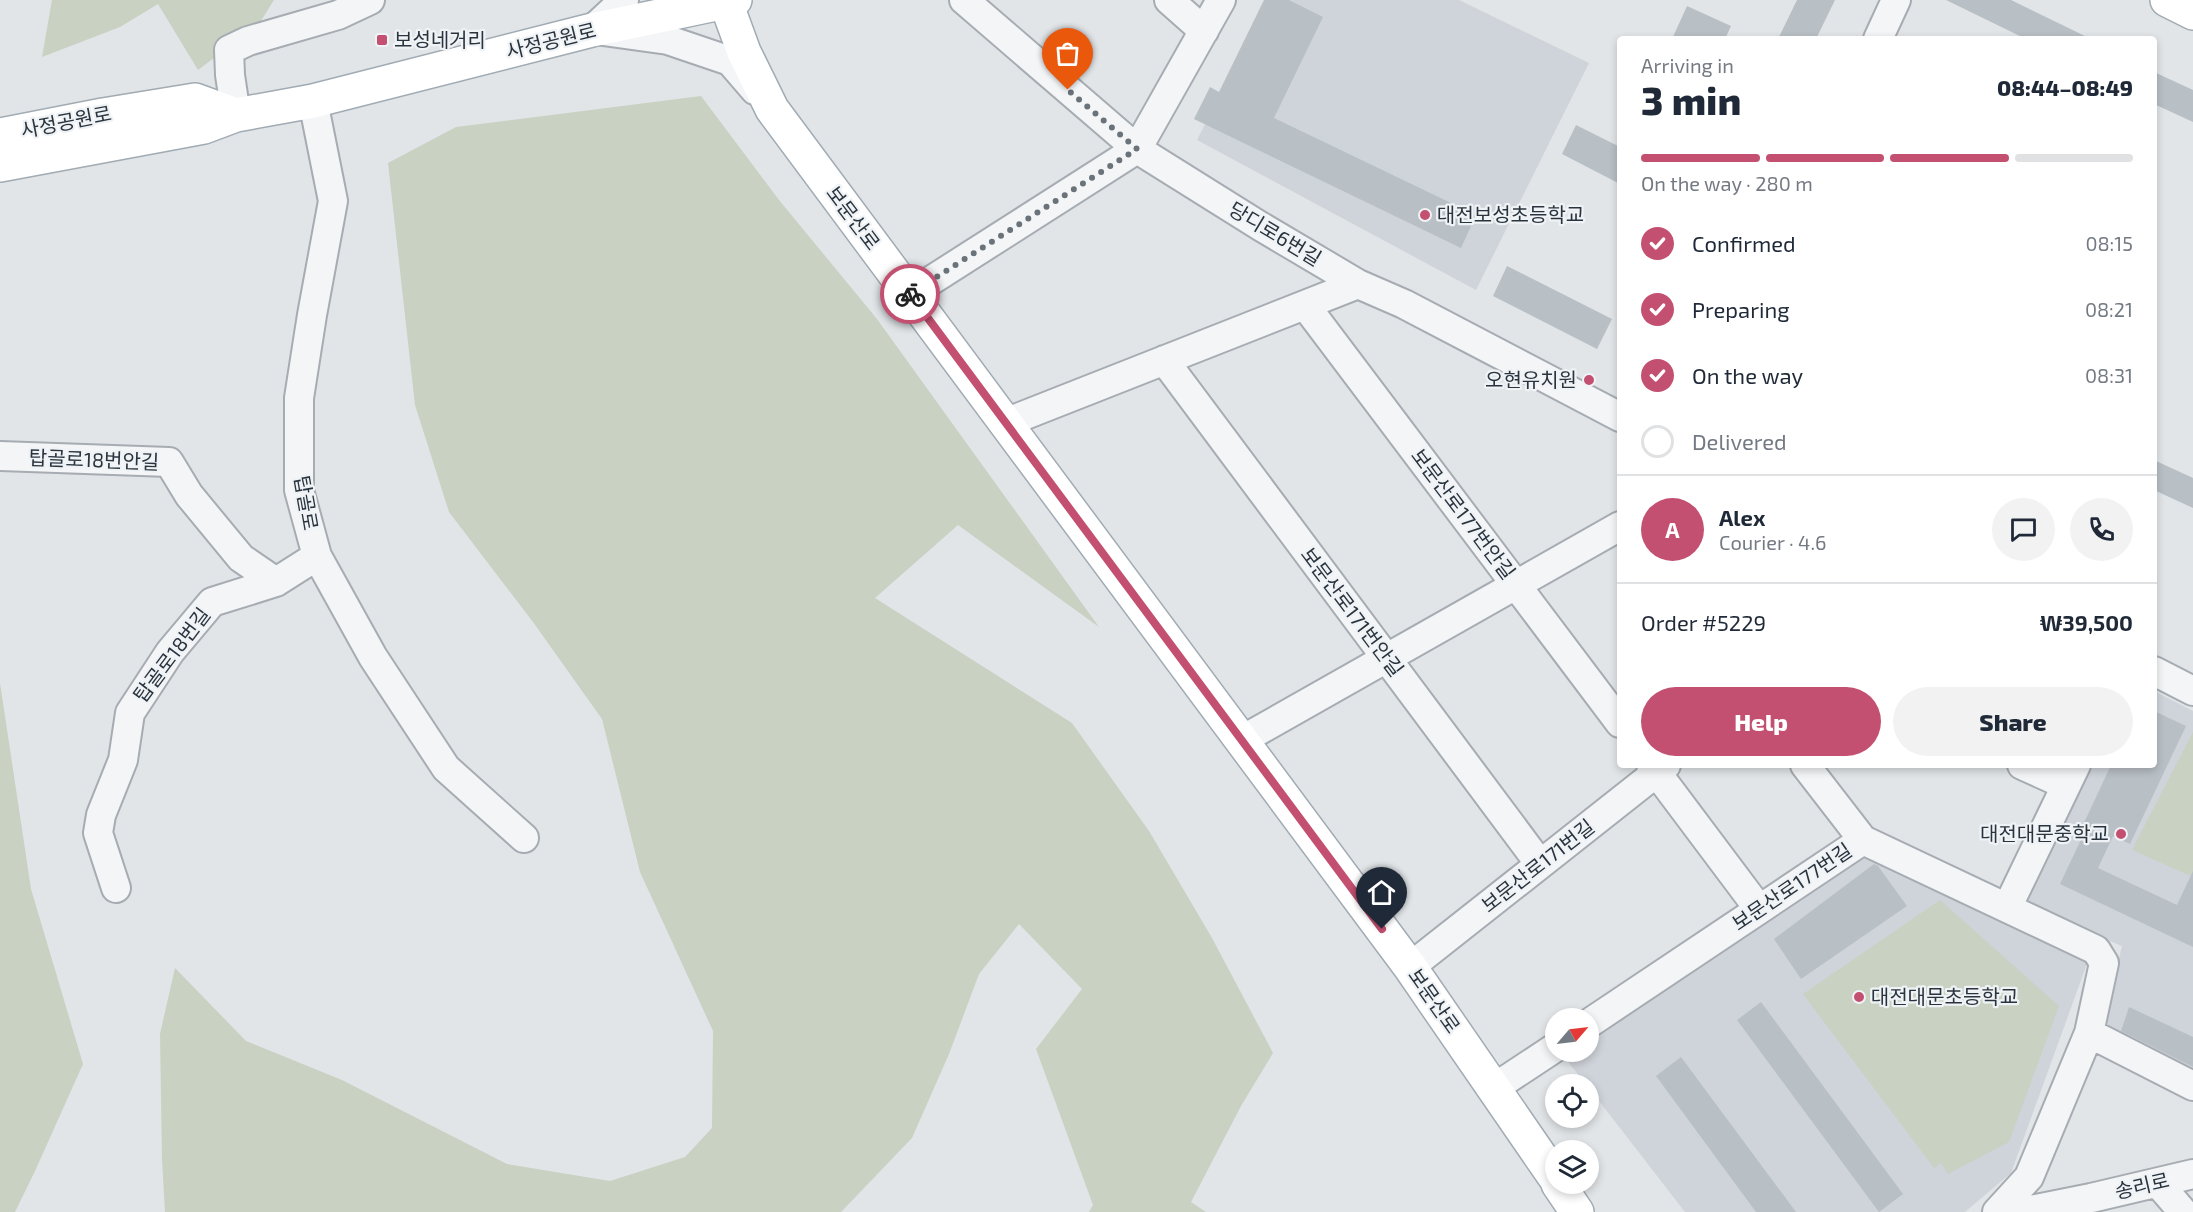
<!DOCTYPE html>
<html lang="en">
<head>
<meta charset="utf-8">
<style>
	body { margin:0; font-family:"Exo 2","Noto Sans KR",sans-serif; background:#f2f2f3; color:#1f2937; height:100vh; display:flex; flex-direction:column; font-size:22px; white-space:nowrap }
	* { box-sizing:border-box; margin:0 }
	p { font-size:20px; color:#747a83 }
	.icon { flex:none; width:33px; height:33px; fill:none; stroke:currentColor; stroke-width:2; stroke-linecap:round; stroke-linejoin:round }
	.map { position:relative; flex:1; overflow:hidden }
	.panel { position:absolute; left:1617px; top:36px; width:540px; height:732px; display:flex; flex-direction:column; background:#fff; border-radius:6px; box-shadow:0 3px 9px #0003 }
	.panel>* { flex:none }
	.needle { width:39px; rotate:62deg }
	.fabs { position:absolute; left:1545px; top:1008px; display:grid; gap:12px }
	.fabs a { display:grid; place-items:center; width:54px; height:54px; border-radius:50%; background:#fff; box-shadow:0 3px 9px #0003; font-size:30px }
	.pin { position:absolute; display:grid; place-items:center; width:51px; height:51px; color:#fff; margin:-62px -26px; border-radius:50% 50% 50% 0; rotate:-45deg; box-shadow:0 0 6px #0007 }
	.pin .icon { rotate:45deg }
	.courier { position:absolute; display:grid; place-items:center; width:60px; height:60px; margin:-30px; border:4px solid #c35071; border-radius:50%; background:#fff; color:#222; box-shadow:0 2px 8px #0007 }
	.summary em { font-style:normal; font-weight:800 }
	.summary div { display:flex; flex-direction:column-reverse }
	.summary { display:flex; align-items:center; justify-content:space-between; height:102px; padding:0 24px }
	h1 { font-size:39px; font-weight:800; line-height:45px }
	.bar { display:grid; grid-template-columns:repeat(4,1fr); gap:9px 6px; align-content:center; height:72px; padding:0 24px }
	.bar i { height:8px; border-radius:4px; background:#e0e1e3 }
	.bar .selected { background:#c35071 }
	.bar p { grid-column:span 4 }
	.line { display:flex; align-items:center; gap:15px; padding:0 24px; border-top:2px solid #e0e1e3 }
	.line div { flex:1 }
	.round { display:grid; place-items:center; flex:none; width:63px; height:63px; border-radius:32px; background:#f2f2f3 }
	ol { padding:0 24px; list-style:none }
	li { display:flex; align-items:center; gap:18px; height:66px }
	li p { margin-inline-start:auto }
	li .icon { padding:6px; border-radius:50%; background:#c35071; color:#fff; stroke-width:4 }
	li:last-child { color:#747a83 }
	li i { width:33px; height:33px; border:3px solid #e0e1e3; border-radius:50% }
	.button { display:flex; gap:12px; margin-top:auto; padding:12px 24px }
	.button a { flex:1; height:69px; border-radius:36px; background:#c35071; color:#fff; font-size:24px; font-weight:800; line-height:69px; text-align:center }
	.button a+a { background:#f2f2f3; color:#1f2937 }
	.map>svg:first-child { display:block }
	.built { fill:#cfd4da }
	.green { fill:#c8d1c2 }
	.building { fill:#b8bfc5 }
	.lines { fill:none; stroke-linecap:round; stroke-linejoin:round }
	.minor-casing { stroke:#a6acb2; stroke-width:32 }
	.major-casing { stroke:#a1abb3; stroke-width:36 }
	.minor { stroke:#f3f5f7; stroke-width:28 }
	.major { stroke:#fff; stroke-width:33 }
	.done { stroke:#6a727a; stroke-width:6; stroke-dasharray:0 10.8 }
	.route { stroke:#c35071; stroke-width:8 }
	.poi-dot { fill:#c35071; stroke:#f0f3f6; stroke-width:2 }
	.labels { text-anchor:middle; stroke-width:4.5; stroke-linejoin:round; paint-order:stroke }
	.poi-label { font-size:20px; fill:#2a343e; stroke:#f0f3f6; text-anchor:start }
	.street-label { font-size:20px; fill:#2a343e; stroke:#f0f3f6 }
</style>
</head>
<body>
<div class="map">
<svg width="2193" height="1212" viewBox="0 0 2193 1212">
	<rect width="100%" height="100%" fill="#e1e5e8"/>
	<!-- built -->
	<path class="built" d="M1268,0H1459L1589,63L1476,290L1197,140Z
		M2154,691L2193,711V1077L2102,1029L2122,946L2017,904L2083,765H2154Z
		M1866,849L2088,961L2011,1173L1965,1212H1685L1589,1088L1588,1084H1586L1560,1052H1588L1589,1032Z"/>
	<!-- green -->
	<path class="green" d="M52,0H274L259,24L198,70L158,4L120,27L42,57Z
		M701,96L779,200L877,319L1099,627L958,525L875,598L1072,723L1149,831L1212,938L1273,1053L1241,1106L1191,1202L1206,1212H1089L1093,1205L1036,1049L1082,989L1019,924L979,974L949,1054L912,1138L841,1212H165L162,1159L160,1034L175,968L246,1041L342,1080L507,1164L610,1181L685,1157L712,1128L713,1031L640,872L602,719L533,622L449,512L415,405L388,163L456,127Z
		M0,683L31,889L83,1064L35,1171L15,1212H0Z
		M2193,732V877L2132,850Z
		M1940,900L2059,1006L2009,1142L1948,1174L1941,1163L1934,1168L1803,994Z"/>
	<!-- building -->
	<path class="building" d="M1264,0H1289L1323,17L1274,118L1476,215L1461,248L1194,119L1210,87L1219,92Z
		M1797,0H1835L1816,39H1778Z
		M1946,0H2011L2091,39H2026Z
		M1687,6L1731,26L1725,39H1672Z
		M2154,72L2193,90V122L2154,104Z
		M1576,125L1620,147V184L1562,154Z
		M1507,266L1612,319L1597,349L1493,296Z
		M2154,460L2193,478V508L2154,490Z
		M2154,711L2186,726L2130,844L2113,836L2098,868L2177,905L2193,871V947L2060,884L2087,827L2083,825L2111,765H2154Z
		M1874,864L1878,866L1907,906L1801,979L1774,939Z
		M1761,1002L1903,1194L1879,1212L1737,1020Z
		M2129,1007L2193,1037V1067L2121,1031Z
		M1681,1057L1796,1212H1756L1656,1076Z"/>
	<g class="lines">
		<defs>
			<path id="minor" d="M964,0L1137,149L1260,226L1358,284L1404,304L1620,417
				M1169,0L1204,31
				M592,30L624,0
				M603,31L668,40L730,61L755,90
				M1878,39L1896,0
				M313,101L333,201L312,315L299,398V490L317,556L373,657L446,768L524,838
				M236,115L230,75L229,50L248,41L338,15L370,0
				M910,294L1137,149L1221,0
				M1305,305L1620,723
				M1164,360L1540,864
				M1005,423L1358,284
				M0,456L169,462L189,495L241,558L276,582
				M2154,671L2193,691
				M1242,740L1620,526
				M1651,765L1759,909
				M1805,765L1863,840L2096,950L2104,963L2089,1033L2029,1177L1997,1212
				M2022,765L2066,785
				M116,888L98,833L101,815L123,760L130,713L170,652L212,602L276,582L317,556
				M2007,908L2076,765
				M1410,967L1666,765
				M1588,1024L1863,840
				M2089,1033L2193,1086
				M1494,1088L1556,1047
				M2158,1183L2183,1212
				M2021,1212L2091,1198L2193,1174"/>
			<path id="major" d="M725,0L744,52L772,109L1410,967L1556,1179
				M2167,0L2193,13
				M0,135L103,115L195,100L236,115
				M0,165L204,127L236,115L313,101L592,30L735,0
				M1558,1184L1577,1212"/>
		</defs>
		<!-- minor casing -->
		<use href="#minor" class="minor-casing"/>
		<!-- major casing -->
		<use href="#major" class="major-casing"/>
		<!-- minor -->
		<use href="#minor" class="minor"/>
		<!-- major -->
		<use href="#major" class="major"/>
	</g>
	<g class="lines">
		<!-- done -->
		<path class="done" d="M910,294L1137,149L1068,90"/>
		<!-- route -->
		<path class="route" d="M910,294L1382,929"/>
	</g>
	<!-- markers -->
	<g class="poi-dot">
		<rect x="376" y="34" width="12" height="12" rx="3"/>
		<circle cx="1425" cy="215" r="6"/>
		<circle cx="1589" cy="380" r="6"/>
		<circle cx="2121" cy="834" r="6"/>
		<circle cx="1859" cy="997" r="6"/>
	</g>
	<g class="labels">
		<!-- poi labels -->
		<g class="poi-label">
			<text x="394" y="47">보성네거리</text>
			<text x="1437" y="222">대전보성초등학교</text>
			<text x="1577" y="387" text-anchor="end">오현유치원</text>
			<text x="2109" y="841" text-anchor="end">대전대문중학교</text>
			<text x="1871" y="1004">대전대문초등학교</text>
		</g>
		<!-- street labels -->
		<g class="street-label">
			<text transform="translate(551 41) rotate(-14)" y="7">사정공원로</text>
			<text transform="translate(66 122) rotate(-11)" y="7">사정공원로</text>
			<text transform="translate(853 218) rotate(53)" y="7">보문산로</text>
			<text transform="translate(1275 234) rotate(31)" y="7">당디로6번길</text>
			<text transform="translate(94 460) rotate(2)" y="7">탑골로18번안길</text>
			<text transform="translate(306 503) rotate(80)" y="7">탑골로</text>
			<text transform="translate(1463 514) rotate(53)" y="7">보문산로177번안길</text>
			<text transform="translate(1352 612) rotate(53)" y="7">보문산로171번안길</text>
			<text transform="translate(172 655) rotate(-53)" y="7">탑골로18번길</text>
			<text transform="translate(1538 866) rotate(-38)" y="7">보문산로171번길</text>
			<text transform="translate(1792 887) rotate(-34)" y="7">보문산로177번길</text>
			<text transform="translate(1434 1001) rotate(55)" y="7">보문산로</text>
			<text transform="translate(2142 1186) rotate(-13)" y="7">송리로</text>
		</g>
	</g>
</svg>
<div class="fabs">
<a><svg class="needle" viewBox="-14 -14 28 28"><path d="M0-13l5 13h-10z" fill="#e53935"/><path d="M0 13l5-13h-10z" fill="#747a83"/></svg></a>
<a><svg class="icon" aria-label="locate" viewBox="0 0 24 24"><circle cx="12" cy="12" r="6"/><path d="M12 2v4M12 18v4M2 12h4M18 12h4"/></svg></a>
<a><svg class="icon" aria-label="layers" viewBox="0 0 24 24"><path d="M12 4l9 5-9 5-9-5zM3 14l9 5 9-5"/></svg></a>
</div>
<div class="pin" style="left:1068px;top:90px;background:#ea580c"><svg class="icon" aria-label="bag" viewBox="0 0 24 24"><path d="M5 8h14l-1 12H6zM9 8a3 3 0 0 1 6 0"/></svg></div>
<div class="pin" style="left:1382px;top:929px;background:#1f2937"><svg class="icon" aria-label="home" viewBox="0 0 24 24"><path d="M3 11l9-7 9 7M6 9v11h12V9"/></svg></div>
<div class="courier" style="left:910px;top:294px"><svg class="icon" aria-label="bike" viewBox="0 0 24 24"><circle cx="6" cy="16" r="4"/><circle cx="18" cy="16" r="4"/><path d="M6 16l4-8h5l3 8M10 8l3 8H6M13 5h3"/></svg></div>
<section class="panel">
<div class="summary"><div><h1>3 min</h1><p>Arriving in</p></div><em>08:44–08:49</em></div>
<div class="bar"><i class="selected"></i><i class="selected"></i><i class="selected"></i><i></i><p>On the way · 280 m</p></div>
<ol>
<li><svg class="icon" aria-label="check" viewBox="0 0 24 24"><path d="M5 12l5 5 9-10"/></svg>Confirmed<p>08:15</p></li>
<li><svg class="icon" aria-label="check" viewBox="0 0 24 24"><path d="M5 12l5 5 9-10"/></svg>Preparing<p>08:21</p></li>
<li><svg class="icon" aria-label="check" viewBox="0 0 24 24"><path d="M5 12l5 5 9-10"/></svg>On the way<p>08:31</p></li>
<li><i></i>Delivered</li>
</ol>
<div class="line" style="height:108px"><b class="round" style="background:#c35071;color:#fff">A</b><div><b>Alex</b><p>Courier · 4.6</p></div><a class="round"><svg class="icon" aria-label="chat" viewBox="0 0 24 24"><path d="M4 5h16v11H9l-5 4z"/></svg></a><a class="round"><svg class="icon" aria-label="phone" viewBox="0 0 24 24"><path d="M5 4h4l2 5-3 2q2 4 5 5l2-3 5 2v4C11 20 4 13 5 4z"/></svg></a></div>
<div class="line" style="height:78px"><div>Order #5229</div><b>₩39,500</b></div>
<div class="button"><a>Help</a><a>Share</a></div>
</section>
</div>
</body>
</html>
